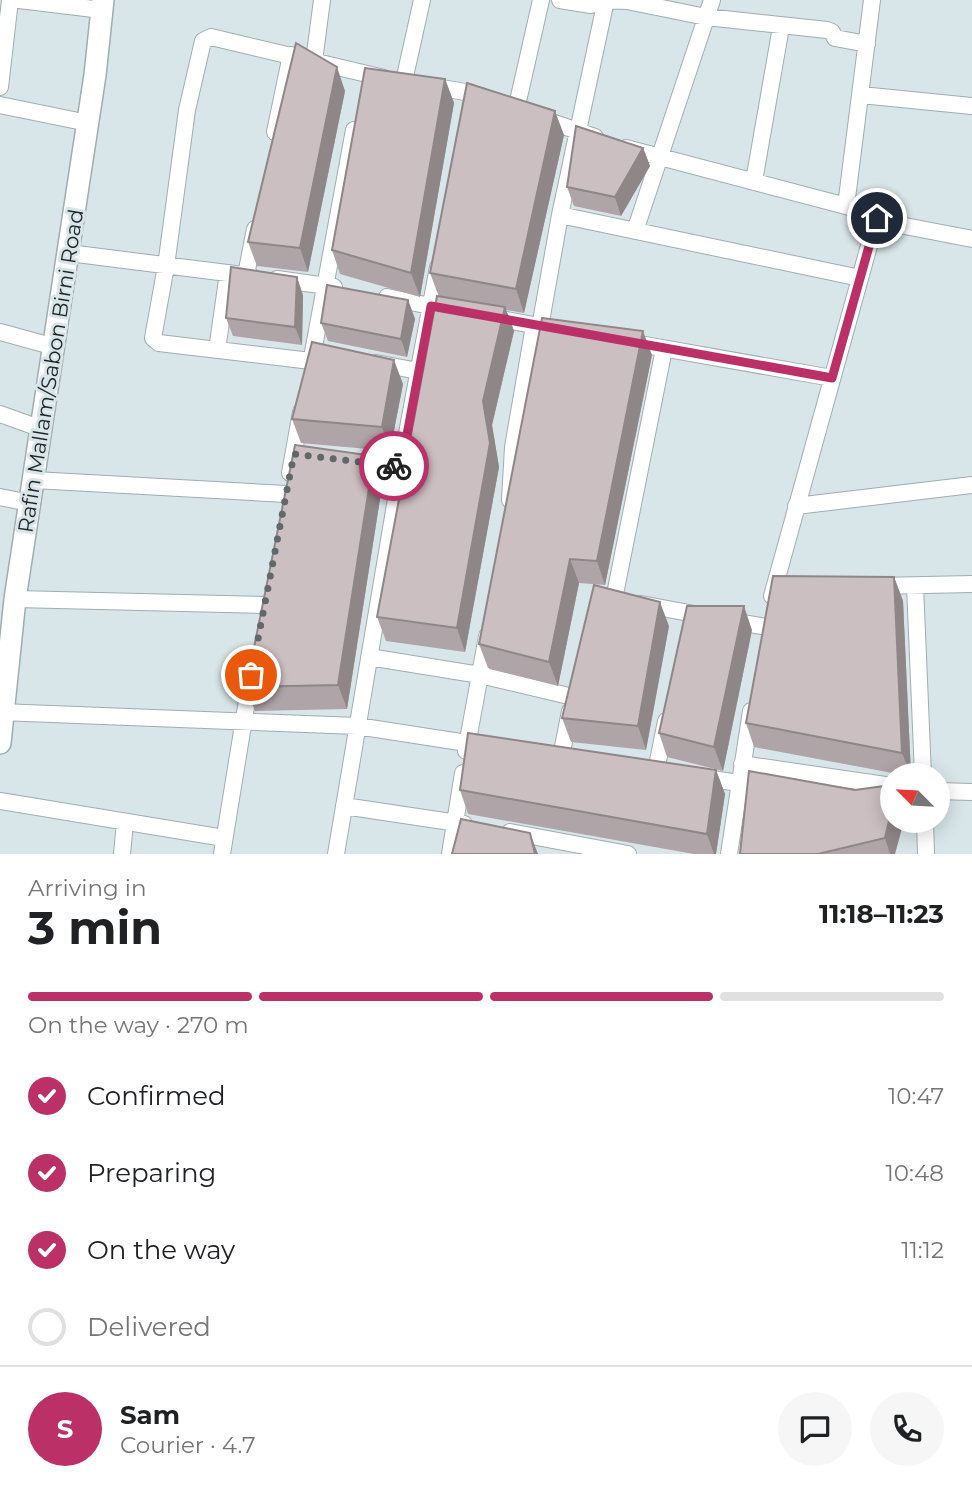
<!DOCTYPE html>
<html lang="en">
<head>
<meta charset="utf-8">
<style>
	body { margin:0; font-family:Montserrat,sans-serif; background:#f6f6f6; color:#202124; height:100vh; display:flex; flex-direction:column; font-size:26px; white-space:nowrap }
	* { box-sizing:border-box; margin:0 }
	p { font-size:23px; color:#757577 }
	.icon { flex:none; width:38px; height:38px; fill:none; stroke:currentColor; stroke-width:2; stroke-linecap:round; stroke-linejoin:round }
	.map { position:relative; height:854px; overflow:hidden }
	.panel { display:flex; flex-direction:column; background:#fff; flex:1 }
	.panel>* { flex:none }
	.needle { width:46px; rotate:294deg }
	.controls { position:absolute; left:880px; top:763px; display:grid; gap:14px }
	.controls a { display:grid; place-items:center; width:70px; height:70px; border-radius:50%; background:#fff; box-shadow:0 4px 18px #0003; font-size:35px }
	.pin { position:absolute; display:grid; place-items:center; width:60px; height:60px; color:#fff; margin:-30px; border:4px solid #fff; border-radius:50%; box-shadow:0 2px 7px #0007 }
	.courier { position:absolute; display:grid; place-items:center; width:70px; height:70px; margin:-35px; border:5px solid #bb3067; border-radius:50%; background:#fff; color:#222; box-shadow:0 2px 9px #0007 }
	.summary em { font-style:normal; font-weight:700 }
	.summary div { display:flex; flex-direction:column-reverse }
	.summary { display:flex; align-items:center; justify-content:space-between; height:119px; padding:0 28px }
	h1 { font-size:46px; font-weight:700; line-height:52px }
	.bar { display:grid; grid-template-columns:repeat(4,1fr); gap:10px 7px; align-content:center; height:84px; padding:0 28px }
	.bar i { height:9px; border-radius:5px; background:#e0e0e0 }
	.bar .on { background:#bb3067 }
	.bar p { grid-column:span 4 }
	.line { display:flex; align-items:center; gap:18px; padding:0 28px; border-top:2px solid #e0e0e0 }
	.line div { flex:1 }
	.round { display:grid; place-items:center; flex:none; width:74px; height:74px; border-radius:37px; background:#f6f6f6 }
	ol { padding:0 28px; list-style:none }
	li { display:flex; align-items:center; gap:21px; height:77px }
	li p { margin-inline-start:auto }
	li .icon { padding:7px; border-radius:50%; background:#bb3067; color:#fff; stroke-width:4 }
	li:last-child { color:#757577 }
	li i { width:38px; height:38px; border:4px solid #e0e0e0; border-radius:50% }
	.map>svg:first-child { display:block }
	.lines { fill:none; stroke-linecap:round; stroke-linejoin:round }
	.street-casing { stroke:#a0adb0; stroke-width:18 }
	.secondary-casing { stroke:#a0adb0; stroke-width:24 }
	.street { stroke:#fff; stroke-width:16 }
	.secondary { stroke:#fff; stroke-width:21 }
	.wall { fill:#afa4a7 }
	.shaded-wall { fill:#8f8688 }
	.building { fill:#ccbfc2; stroke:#8f8688; stroke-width:2 }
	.done { stroke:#60686a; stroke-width:7; stroke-dasharray:0 12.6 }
	.route { stroke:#bb3067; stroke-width:9 }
	.labels { text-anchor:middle; stroke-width:6; stroke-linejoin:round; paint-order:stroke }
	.street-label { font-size:21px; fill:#1f2425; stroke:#d9e6e9 }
</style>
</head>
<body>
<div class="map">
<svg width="972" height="854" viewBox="0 0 972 854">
	<rect width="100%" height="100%" fill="#d9e6e9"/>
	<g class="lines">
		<defs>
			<path id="street" d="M19,0L102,10
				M560,0L591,5L606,0L627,1L706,17L827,30L832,32L835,38L867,44
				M314,61L322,0
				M404,81L422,0
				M430,86L471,93L486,99
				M0,87L10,0
				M861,95L972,106
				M0,105L88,123
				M516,110L541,0
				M540,118L595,137
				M275,132L291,55
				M626,148L846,206L905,226L972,239
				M754,181L781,27
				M846,206L872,0
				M560,215L860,278
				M635,231L712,0
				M69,253L251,276
				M246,275L255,229
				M277,279L334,287
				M387,297L454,311
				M490,317L561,330
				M540,327L560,215L606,0
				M0,332L55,347
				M628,342L832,378
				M217,350L228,273
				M311,361L159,343L153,338L166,266L187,110L203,41L211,37L384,78
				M311,363L354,130
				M376,363L418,371
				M0,414L42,429
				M358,462L401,467
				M290,473L301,412
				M34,480L286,494
				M0,497L30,503
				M510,500L513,447L534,326
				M796,506L972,485
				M878,586L972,584
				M915,586L923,775
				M772,596L877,217
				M15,599L264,605
				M614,599L664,349
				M641,604L705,616
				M731,621L767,627
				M369,657L480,675L573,697
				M0,712L357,726L486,746
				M466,751L487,636
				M561,757L570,711
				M742,764L892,786
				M656,771L666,721
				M698,777L739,783
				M938,791L972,792
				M0,801L224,838
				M344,806L464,824
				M925,821L926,854
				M510,832L628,854
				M122,854L125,822
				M222,854L252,670
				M336,854L408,428L438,267
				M450,854L463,773
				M729,854L751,711"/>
			<path id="secondary" d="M0,743L15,599L95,75L103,0"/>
		</defs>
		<!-- street casing -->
		<use href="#street" class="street-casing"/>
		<!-- secondary casing -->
		<use href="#secondary" class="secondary-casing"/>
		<!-- street -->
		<use href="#street" class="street"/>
		<!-- secondary -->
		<use href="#secondary" class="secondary"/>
	</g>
	<!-- wall -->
	<path class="wall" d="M445,79L454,103L420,297L340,274L332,250Z
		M345,91L308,272L257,266L248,242Z
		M564,135L524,313L506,310L514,331L492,425L499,467L465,652L386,641L377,617L439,297L430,273Z
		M643,148L650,166L621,216L574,206L567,187Z
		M303,295L302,345L233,336L226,318Z
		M408,300L415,319L407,357L328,341L321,323Z
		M652,355L605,585L579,583L558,686L488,668L479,644Z
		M403,384L390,451L301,443L292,419Z
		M374,456L383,480L347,709L255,711L246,687Z
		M894,577L903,601L911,775H903L754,747L746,723Z
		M669,626L646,750L571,742L562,718Z
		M752,630L723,771L667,757L659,733Z
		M716,770L725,794L716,854H694L468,814L460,790Z
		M855,790L895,854H740Z"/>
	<!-- shaded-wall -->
	<path class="shaded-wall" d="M337,67L345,91L308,272L300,248Z
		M445,79L454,103L420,297L411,273Z
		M555,111L564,135L524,313L516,289Z
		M643,148L650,166L621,216L615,197Z
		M297,277L303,295L302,345L295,327Z
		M408,300L415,319L407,357L401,339Z
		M505,307L514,331L492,425L499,467L465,652L457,628L483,401Z
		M643,331L652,355L605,585L597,561Z
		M394,360L403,384L390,451L382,427Z
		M374,456L383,480L347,709L338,685Z
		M570,559L579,583L558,686L549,662Z
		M894,577L903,601L911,775L902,753Z
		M660,602L669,626L646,750L638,726Z
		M744,606L752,630L723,771L714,747Z
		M716,770L725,794L716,854H714L707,834Z
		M892,808V821H904L895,854H890L885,838Z
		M530,833L538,854H535Z"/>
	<!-- building -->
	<path class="building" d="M296,43L337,67L300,248L248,242Z
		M365,68L445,79L411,273L332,250Z
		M467,83L555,111L516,289L430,273Z
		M576,126L643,148L615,197L567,187Z
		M231,267L297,277L295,327L226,318Z
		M327,285L408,300L401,339L321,323Z
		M437,296L505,307L483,401L490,443L457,628L377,617Z
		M542,318L643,331L597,561L570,559L549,662L479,644Z
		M312,342L394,360L382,427L292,419Z
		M295,445L374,456L338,685L246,687Z
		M773,576L894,577L902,753L746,723Z
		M594,585L660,602L638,726L562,718Z
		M687,606H744L714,747L659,733Z
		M468,733L716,770L707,834L460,790Z
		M749,771L855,790L892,785V808L885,838L818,854H740Z
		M461,819L530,833L535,854H452Z"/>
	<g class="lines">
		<!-- done -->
		<path class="done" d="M251,675L294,454L394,466"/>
		<!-- route -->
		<path class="route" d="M394,466L401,467L431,306L832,378L877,218"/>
	</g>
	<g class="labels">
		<!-- street labels -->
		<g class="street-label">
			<text transform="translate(51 371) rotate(-81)" y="7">Rafin Mallam/Sabon Birni Road</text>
		</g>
	</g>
</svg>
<div class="controls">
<a><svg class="needle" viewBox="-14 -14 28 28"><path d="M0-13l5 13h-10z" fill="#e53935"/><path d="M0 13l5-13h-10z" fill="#757577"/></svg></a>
</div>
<div class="pin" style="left:251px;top:675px;background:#ea580c"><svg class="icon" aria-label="bag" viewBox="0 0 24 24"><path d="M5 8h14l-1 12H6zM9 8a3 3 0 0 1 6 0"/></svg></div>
<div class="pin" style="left:877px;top:218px;background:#1f2937"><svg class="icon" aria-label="home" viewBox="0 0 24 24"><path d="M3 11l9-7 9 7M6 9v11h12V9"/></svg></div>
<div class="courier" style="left:394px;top:466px"><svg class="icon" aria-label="bike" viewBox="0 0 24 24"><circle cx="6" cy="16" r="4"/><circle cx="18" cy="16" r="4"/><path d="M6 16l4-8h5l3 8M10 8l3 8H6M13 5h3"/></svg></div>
</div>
<section class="panel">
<div class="summary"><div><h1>3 min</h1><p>Arriving in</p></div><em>11:18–11:23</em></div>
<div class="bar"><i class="on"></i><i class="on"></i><i class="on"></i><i></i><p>On the way · 270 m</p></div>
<ol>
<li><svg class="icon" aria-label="check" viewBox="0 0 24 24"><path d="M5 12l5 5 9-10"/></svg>Confirmed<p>10:47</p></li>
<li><svg class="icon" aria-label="check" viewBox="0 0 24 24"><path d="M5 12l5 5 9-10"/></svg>Preparing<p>10:48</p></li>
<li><svg class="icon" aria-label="check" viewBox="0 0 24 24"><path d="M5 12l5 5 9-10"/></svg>On the way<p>11:12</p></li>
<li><i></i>Delivered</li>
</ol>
<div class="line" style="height:126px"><b class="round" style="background:#bb3067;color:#fff">S</b><div><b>Sam</b><p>Courier · 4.7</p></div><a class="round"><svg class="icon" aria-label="chat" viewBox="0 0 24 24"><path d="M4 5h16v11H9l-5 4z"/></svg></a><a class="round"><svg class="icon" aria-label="phone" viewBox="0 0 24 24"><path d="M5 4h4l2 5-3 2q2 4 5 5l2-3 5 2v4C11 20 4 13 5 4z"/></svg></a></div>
</section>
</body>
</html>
